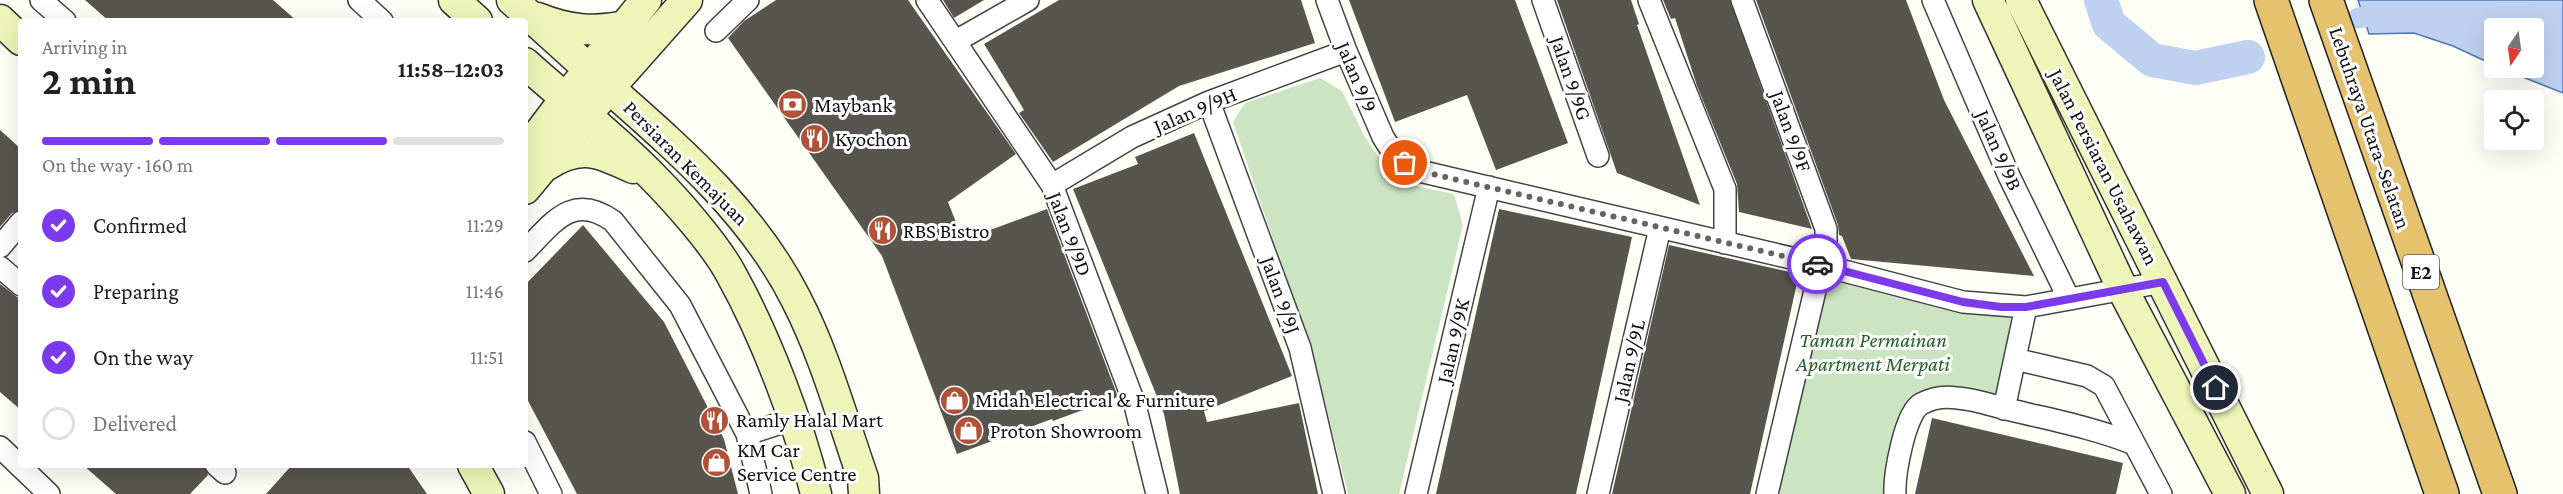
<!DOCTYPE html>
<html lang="en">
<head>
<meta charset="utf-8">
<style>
	body { margin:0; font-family:"Crimson Pro",serif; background:#f6f6f6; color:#222; height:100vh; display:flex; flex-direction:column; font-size:22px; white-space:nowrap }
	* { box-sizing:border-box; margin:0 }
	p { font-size:20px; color:#767676 }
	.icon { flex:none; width:33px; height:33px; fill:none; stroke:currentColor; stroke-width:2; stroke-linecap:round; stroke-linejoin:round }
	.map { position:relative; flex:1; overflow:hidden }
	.drawer { position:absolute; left:18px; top:18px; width:510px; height:450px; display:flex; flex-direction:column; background:#fff; border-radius:6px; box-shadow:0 6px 24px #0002 }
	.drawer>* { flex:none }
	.needle { width:39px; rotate:193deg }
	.tools { position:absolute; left:2484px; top:18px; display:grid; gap:12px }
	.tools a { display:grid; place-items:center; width:60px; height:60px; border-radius:6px; background:#fff; box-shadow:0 6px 24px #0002; font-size:30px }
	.pin { position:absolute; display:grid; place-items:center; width:51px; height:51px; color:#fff; margin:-26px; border:3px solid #fff; border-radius:50%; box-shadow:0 2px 6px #0007 }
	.courier { position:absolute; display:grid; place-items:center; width:60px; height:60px; margin:-30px; border:4px solid #7c3aed; border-radius:50%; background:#fff; color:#222; box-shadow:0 2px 8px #0007 }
	.overview em { font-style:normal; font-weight:700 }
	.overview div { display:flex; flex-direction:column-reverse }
	.overview { display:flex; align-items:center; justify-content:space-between; height:102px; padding:0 24px }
	h1 { font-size:39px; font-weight:700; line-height:45px }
	.bar { display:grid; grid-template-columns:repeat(4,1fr); gap:9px 6px; align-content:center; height:72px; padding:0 24px }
	.bar i { height:8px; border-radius:4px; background:#e0e0e0 }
	.bar .on { background:#7c3aed }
	.bar p { grid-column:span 4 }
	ol { padding:0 24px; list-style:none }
	li { display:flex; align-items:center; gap:18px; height:66px }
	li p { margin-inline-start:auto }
	li .icon { padding:6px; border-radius:50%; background:#7c3aed; color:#fff; stroke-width:4 }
	li:last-child { color:#767676 }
	li i { width:33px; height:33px; border:3px solid #e0e0e0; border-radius:50% }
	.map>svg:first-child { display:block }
	.green { fill:#cbe5c2 }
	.water { fill:#bfd1f0; stroke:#4f75be; stroke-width:1.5 }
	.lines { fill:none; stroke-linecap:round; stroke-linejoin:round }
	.canal { stroke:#bfd1f0; stroke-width:21 }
	.river { stroke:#bfd1f0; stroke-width:34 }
	.building { fill:#58554e }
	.street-casing { stroke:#444; stroke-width:24 }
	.secondary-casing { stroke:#333; stroke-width:33 }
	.highway-casing { stroke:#222; stroke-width:36 }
	.street { stroke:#fff; stroke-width:21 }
	.secondary { stroke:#edf6b8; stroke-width:30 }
	.highway { stroke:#e4c26e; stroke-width:33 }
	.done { stroke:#646461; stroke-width:6; stroke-dasharray:0 10.8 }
	.route { stroke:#7c3aed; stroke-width:8 }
	.labels { text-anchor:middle; stroke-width:6; stroke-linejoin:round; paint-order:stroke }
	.shield { fill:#fff; stroke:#585858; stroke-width:1.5 }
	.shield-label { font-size:20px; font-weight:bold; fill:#111 }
	.street-label { font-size:21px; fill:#111; stroke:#fff }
	.poi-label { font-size:21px; fill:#111; stroke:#fff; text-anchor:start }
	.park-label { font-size:21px; font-style:italic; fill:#27622b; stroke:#fff }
</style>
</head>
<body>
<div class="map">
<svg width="2563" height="494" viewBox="0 0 2563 494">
	<rect width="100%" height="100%" fill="#fdfef5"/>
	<!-- green -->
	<path class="green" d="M1320,78L1342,91L1365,137L1396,182L1454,194L1463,225L1399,494H1348L1314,359L1233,122L1245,103Z
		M1821,265L2026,307L2004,409L1919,405L1895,494H1767Z"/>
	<!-- water -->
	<path class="water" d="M2358,0H2563V93L2500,68H2534V28H2494V65L2453,46L2414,33L2369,34Z"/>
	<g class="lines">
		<!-- canal -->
		<path class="canal" d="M2358,18L2391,12"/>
		<!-- river -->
		<path class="river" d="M2101,0L2109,24L2152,60L2195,68L2248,57"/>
	</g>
	<!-- building -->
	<path class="building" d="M85,0H273L297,21H109Z
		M776,0H908L1016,154L948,202L963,240L1047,209L1118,397L1053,421L1052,419L957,454L882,256L728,38L744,21Z
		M943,0H984L954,18Z
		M1059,0H1301L1315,43L1179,86L1053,162L1019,113L1024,110L984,44Z
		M1349,0H1515L1568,143L1496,170L1467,95L1395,122Z
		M1557,0H1631L1639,24L1637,25L1700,205L1617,173Z
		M1663,0H1730L1812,229L1739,212L1737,184L1697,86L1675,18L1671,19Z
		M1756,0H1906L1944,100L2034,276L1851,259L1842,236L1839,235L1838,225Z
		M0,130L21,149V210L12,213L0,227Z
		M1194,133L1292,376L1204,411L1207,422L1299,403L1318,494H1180L1164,414L1073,189L1138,164L1135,157Z
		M1499,209L1632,237L1576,494H1436Z
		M583,225L664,322L724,439L738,494H577L525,395V285Z
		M1669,245L1799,274L1750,494H1612Z
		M0,284L21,300V410L0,392Z
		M1932,418L2123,463L2116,494H1915Z
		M83,465H204L208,475L190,494H116Z
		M292,465H407L427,494H266Z"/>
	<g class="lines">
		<defs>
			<path id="street" d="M41,0L65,21
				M359,0L382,21
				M927,0L1052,185L1135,405L1157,494
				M1327,0L1346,51L1383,137L1395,156L1415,170L1821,265L1963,302L2026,307L2163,282
				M1543,0L1598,156
				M1649,0L1725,189V243
				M1742,0L1826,229V243L1821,265L1767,494
				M1933,0L2009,176L2069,299
				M716,31L748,0
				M956,41L1028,0
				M1209,102L1300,348L1334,494
				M1052,185L1132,137L1209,102L1346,51
				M0,247L21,222
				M525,251C553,223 572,192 613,221L680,305L747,434L761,494
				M0,267L21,285
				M2015,359L2087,376L2104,386L2161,494
				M2004,409L2026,307
				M747,434L793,419
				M525,442L551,494
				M0,447L49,494
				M216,465L225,473
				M1416,494L1489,187
				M1598,494L1660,228
				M1895,494C1894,475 1905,413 1921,404C1932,398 1945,396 1957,398C1975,399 1993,406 2011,410C2052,420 2095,428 2134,444"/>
			<path id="secondary" d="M454,0L477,21
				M512,0C547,31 582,63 617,95C685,155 754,216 796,299C825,355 842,418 863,478L864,494
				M1988,0L2123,290L2230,494
				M2021,0L2268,494
				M538,18C567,30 594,33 625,26
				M0,20L21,40
				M525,63C567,101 612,135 651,175C675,199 715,244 731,274C766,337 799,424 816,494
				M525,152L565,99L646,0
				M547,165C580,143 600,152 633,168
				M525,189L609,88L687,0
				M473,465L489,494"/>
			<path id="highway" d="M2271,0L2442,494
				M2326,0L2500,494"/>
		</defs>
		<!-- street casing -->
		<use href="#street" class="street-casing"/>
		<!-- secondary casing -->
		<use href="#secondary" class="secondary-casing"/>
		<!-- highway casing -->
		<use href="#highway" class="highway-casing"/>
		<!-- street -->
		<use href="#street" class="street"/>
		<!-- secondary -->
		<use href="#secondary" class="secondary"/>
		<!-- highway -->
		<use href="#highway" class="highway"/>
	</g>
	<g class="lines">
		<!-- done -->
		<path class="done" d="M1405,163L1415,170L1817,264"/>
		<!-- route -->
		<path class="route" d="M1817,264L1963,302L2001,307H2026L2163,282L2216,388"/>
	</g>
	<!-- icons -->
	<defs>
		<symbol id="bank-disc" viewBox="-11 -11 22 22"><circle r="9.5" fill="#b15238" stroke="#fff"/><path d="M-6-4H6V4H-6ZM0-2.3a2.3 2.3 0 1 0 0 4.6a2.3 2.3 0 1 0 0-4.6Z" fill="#fff"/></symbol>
		<symbol id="restaurant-disc" viewBox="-11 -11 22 22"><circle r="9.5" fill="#b15238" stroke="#fff"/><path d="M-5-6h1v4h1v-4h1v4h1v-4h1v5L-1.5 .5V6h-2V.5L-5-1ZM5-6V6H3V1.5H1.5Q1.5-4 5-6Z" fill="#fff"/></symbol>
		<symbol id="shop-disc" viewBox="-11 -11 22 22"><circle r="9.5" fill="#b15238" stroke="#fff"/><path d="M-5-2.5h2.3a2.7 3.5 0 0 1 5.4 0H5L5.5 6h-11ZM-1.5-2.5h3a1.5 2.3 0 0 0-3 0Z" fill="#fff"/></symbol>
	</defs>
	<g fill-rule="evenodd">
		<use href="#bank-disc" x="776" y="88" width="33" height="33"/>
		<use href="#restaurant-disc" x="798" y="122" width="33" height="33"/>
		<use href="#restaurant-disc" x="866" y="214" width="33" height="33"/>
		<use href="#shop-disc" x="938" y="384" width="33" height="33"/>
		<use href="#restaurant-disc" x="698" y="404" width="33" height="33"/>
		<use href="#shop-disc" x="952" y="414" width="33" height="33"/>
		<use href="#shop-disc" x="700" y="446" width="33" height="33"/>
	</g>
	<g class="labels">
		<!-- shield labels -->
		<rect class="shield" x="2403" y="255" width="36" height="34" rx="4.5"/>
		<g class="shield-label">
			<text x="2421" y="279">E2</text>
		</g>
		<!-- street labels -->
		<g class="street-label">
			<text transform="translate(1357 77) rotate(67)" y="7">Jalan 9/9</text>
			<text transform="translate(1571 78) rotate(71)" y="7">Jalan 9/9G</text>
			<text transform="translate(1195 110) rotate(-23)" y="7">Jalan 9/9H</text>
			<text transform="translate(2370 128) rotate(71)" y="7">Lebuhraya Utara–Selatan</text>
			<text transform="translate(1791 131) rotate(70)" y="7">Jalan 9/9F</text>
			<text transform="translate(1999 150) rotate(66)" y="7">Jalan 9/9B</text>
			<text transform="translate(686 163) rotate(45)" y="7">Persiaran Kemajuan</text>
			<text transform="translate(2104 167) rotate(63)" y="7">Jalan Persiaran Usahawan</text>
			<text transform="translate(1070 234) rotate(69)" y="7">Jalan 9/9D</text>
			<text transform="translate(1281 295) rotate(70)" y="7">Jalan 9/9J</text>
			<text transform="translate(1453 341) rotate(-77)" y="7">Jalan 9/9K</text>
			<text transform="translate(1629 361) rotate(-77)" y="7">Jalan 9/9L</text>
		</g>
		<!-- poi labels -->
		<g class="poi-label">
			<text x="814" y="112">Maybank</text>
			<text x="835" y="146">Kyochon</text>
			<text x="903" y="238">RBS Bistro</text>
			<text x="975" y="407">Midah Electrical &amp; Furniture</text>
			<text x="736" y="427">Ramly Halal Mart</text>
			<text x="990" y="438">Proton Showroom</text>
			<text x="737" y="457">KM Car<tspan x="737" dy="24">Service Centre</tspan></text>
		</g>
		<!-- park labels -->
		<g class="park-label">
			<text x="1873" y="347">Taman Permainan<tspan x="1873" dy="24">Apartment Merpati</tspan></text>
		</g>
	</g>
</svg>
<div class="tools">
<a><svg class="needle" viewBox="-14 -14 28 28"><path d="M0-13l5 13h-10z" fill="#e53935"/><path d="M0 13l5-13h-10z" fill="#767676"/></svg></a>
<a><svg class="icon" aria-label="locate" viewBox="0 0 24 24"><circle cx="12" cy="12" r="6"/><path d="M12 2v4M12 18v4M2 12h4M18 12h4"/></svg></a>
</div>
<div class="pin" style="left:1405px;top:163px;background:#ea580c"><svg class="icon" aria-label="bag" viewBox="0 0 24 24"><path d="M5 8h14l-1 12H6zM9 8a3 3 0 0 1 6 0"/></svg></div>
<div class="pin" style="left:2216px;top:388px;background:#1f2937"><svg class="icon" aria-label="home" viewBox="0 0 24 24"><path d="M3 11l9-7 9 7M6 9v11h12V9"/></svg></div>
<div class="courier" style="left:1817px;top:264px"><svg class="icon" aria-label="car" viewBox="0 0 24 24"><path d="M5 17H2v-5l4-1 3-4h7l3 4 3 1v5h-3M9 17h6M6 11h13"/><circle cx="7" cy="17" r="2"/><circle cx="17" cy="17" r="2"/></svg></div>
<section class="drawer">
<div class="overview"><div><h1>2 min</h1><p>Arriving in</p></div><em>11:58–12:03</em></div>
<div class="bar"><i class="on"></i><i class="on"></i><i class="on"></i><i></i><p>On the way · 160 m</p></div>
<ol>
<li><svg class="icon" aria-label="check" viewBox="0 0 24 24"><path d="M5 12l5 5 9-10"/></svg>Confirmed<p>11:29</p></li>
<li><svg class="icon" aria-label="check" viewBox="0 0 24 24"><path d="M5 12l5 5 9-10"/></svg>Preparing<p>11:46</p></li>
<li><svg class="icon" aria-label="check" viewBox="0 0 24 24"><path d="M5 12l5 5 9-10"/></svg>On the way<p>11:51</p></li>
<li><i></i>Delivered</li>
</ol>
</section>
</div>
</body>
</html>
